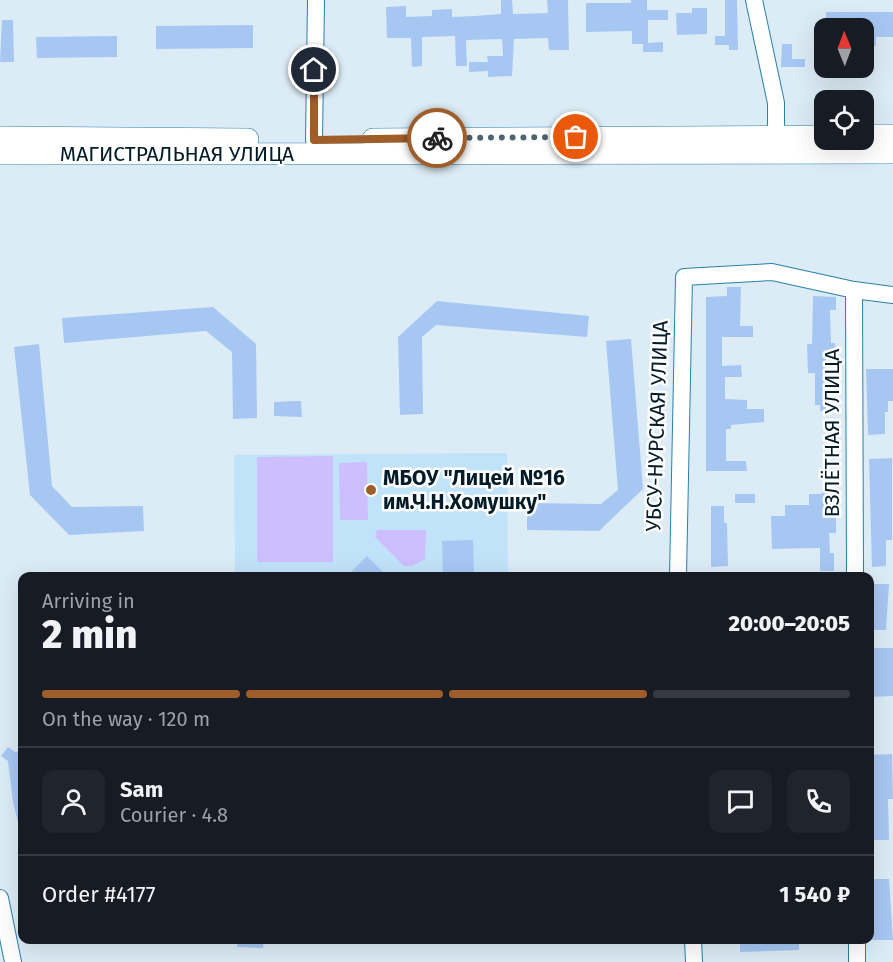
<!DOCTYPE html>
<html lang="en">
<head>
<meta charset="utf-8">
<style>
	body { margin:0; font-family:"Fira Sans",sans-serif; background:#20242c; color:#f1f3f6; height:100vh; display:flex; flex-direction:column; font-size:22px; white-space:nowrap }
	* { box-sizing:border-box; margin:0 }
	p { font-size:20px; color:#9ea1a6 }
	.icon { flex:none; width:33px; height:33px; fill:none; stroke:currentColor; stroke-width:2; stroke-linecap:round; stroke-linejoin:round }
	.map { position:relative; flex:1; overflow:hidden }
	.panel { position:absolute; left:18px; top:572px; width:856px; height:372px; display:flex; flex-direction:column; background:#171b24; border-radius:12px; box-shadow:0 6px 24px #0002 }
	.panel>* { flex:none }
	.needle { width:39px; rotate:359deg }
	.tools { position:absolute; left:814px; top:18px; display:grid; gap:12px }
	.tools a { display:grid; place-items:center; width:60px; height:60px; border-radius:12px; background:#171b24; box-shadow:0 6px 24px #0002; font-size:30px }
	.pin { position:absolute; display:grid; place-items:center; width:51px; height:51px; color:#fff; margin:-26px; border:3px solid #fff; border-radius:50%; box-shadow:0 2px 6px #0007 }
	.courier { position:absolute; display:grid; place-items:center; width:60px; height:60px; margin:-30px; border:4px solid #9f5d2a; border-radius:50%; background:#fff; color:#222; box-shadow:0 2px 8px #0007 }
	.summary em { font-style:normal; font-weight:800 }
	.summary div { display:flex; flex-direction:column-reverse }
	.summary { display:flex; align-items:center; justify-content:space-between; height:102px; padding:0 24px }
	h1 { font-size:39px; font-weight:800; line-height:45px }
	.bar { display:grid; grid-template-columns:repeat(4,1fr); gap:9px 6px; align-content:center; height:72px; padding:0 24px }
	.bar i { height:8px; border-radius:4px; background:#363941 }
	.bar .active { background:#9f5d2a }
	.bar p { grid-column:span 4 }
	.line { display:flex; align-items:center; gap:15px; padding:0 24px; border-top:2px solid #363941 }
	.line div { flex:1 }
	.round { display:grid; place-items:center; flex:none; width:63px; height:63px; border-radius:12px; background:#20242c }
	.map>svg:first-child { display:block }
	.built { fill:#c1e3f9 }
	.green { fill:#cdbefd }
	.building { fill:#a7c7f3 }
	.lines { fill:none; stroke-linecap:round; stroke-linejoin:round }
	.minor-casing { stroke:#2880ac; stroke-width:18 }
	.major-casing { stroke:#2880ac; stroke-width:22 }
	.minor { stroke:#fff; stroke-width:16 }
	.major { stroke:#fff; stroke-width:21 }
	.done { stroke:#4e6470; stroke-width:6; stroke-dasharray:0 10.8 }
	.route { stroke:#9f5d2a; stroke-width:8 }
	.poi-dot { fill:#9f5d2a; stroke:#fff; stroke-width:2 }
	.labels { text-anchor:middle; stroke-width:5; stroke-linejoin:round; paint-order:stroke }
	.street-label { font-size:21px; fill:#011b28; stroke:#fff }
	.poi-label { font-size:21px; font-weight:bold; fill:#011b28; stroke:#fff; text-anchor:start }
</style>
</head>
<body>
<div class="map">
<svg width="893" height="962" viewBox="0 0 893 962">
	<rect width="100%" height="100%" fill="#dcecf6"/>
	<!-- built -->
	<path class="built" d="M507,453L508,576H235L234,455Z"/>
	<!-- green -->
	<path class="green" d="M333,456V562H257V457Z
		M367,462L368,520H340L339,463Z
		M377,530H426L425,559L412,566H404L375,537Z"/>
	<!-- building -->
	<path class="building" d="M501,0H512L513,14L548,13L547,0H568L569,50H549L548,38L514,39L512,76L488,77V71L469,72V62H488L487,56H503L502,39L466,40L467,66H456L455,36L422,37V66L412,67L411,38H387L386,7L406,6V17L432,16V10L452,9V17L475,16L501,14Z
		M631,0H647V10H668V20H648V43L663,42V52H643V44H632V31L586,32V3H631Z
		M725,0H737L738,50H729V45H715V36H725Z
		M692,8H707V34L677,35L676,13H692Z
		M826,12H893V37H876V46H864V28H826Z
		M2,20H13L14,62H0Z
		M253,25V48L156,49V26Z
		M117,36V57L37,58L36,37Z
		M782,44H792V59H805V67H781Z
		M727,287H741L740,326H753V337H722V366L741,365L742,377H725V399L747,400V409H764V422L731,425V429H726V461H746L747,471H706V297L727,296Z
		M813,296L836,297V310H830L831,343H835L836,353H826V374H835L832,412L820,411V405H815V373H808L807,344H812Z
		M437,301L589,316L587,337L436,325L422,337L423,414L400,415L398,337Z
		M213,307L256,344L257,418L233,419L232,352L206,331L64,343L62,318Z
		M631,339L643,489L599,531L527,530V503L601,504L618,490L606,341Z
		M39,344L52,486L72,507L143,506L144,531L69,535L30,495L14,347Z
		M866,369H893V401H888V412H885V434L868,435Z
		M293,401H301L302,417L274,416V402Z
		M892,458V540H886V566L872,567L869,459Z
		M822,492H836V533H829L830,553H834V571H820V548L772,549L771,516H785V505H809V494H822Z
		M735,494H755V503H735Z
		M711,506H724V523H727L728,566L711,567Z
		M473,540L474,576H443L442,541Z
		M367,556L387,576H347Z
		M870,584H889L886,630H872L873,593H870Z
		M872,648H893V696L870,697V687H873Z
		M8,747L15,752L22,751V822H18L13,802L8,761L1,756Z
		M892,754L893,799H888L889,840H873L874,763H870V755Z
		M872,879H889L893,940H871Z
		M237,939H264L263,948L237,947Z
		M744,939H799V950L740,952V943H744Z"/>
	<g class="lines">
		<defs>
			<path id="minor" d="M754,0L776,103V136
				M314,140L316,0
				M854,290L855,576
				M678,576L684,277L772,272L854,290L893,295
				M0,898L13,962
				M693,939L694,962
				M857,939V962"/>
			<path id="major" d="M864,135H893
				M0,137L248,139
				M373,139L825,136
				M0,154L893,153"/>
		</defs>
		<!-- minor casing -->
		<use href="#minor" class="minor-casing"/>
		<!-- major casing -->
		<use href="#major" class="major-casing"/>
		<!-- minor -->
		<use href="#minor" class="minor"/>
		<!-- major -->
		<use href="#major" class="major"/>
	</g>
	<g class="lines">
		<!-- done -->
		<path class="done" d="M437,138L576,137"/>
		<!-- route -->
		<path class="route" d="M314,70V140L437,138"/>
	</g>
	<!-- markers -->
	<circle class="poi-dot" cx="371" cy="490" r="6"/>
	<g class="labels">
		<!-- street labels -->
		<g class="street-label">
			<text x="177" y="161">МАГИСТРАЛЬНАЯ УЛИЦА</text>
			<text transform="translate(657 426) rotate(-88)" y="7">УБСУ-НУРСКАЯ УЛИЦА</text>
			<text transform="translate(832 433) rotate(-90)" y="7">ВЗЛЁТНАЯ УЛИЦА</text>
		</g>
		<!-- poi labels -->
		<g class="poi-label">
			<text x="383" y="485">МБОУ "Лицей №16<tspan x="383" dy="24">им.Ч.Н.Хомушку"</tspan></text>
		</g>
	</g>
</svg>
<div class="tools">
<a><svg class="needle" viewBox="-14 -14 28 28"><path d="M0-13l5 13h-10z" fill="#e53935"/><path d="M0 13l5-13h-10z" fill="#9ea1a6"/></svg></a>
<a><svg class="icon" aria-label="locate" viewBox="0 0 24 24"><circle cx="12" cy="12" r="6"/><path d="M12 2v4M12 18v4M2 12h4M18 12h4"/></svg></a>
</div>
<div class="pin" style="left:576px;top:137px;background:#ea580c"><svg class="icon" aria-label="bag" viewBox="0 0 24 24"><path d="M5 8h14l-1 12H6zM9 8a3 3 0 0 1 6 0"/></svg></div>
<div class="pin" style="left:314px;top:70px;background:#1f2937"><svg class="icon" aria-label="home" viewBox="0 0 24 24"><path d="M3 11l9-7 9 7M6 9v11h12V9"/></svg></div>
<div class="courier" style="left:437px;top:138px"><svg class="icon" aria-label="bike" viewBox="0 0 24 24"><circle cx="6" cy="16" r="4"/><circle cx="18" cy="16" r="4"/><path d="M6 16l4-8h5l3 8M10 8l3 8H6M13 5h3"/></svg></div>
<section class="panel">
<div class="summary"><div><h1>2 min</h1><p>Arriving in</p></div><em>20:00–20:05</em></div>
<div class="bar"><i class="active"></i><i class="active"></i><i class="active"></i><i></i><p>On the way · 120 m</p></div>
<div class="line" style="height:108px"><a class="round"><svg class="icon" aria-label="person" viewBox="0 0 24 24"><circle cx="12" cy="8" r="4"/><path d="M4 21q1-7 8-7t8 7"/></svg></a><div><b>Sam</b><p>Courier · 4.8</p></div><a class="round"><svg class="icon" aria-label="chat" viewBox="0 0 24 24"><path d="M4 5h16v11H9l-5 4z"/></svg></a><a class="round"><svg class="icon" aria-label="phone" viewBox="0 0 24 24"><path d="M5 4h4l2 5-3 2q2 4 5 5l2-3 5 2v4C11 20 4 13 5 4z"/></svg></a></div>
<div class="line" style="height:78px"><div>Order #4177</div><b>1 540 ₽</b></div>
</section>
</div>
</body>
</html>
